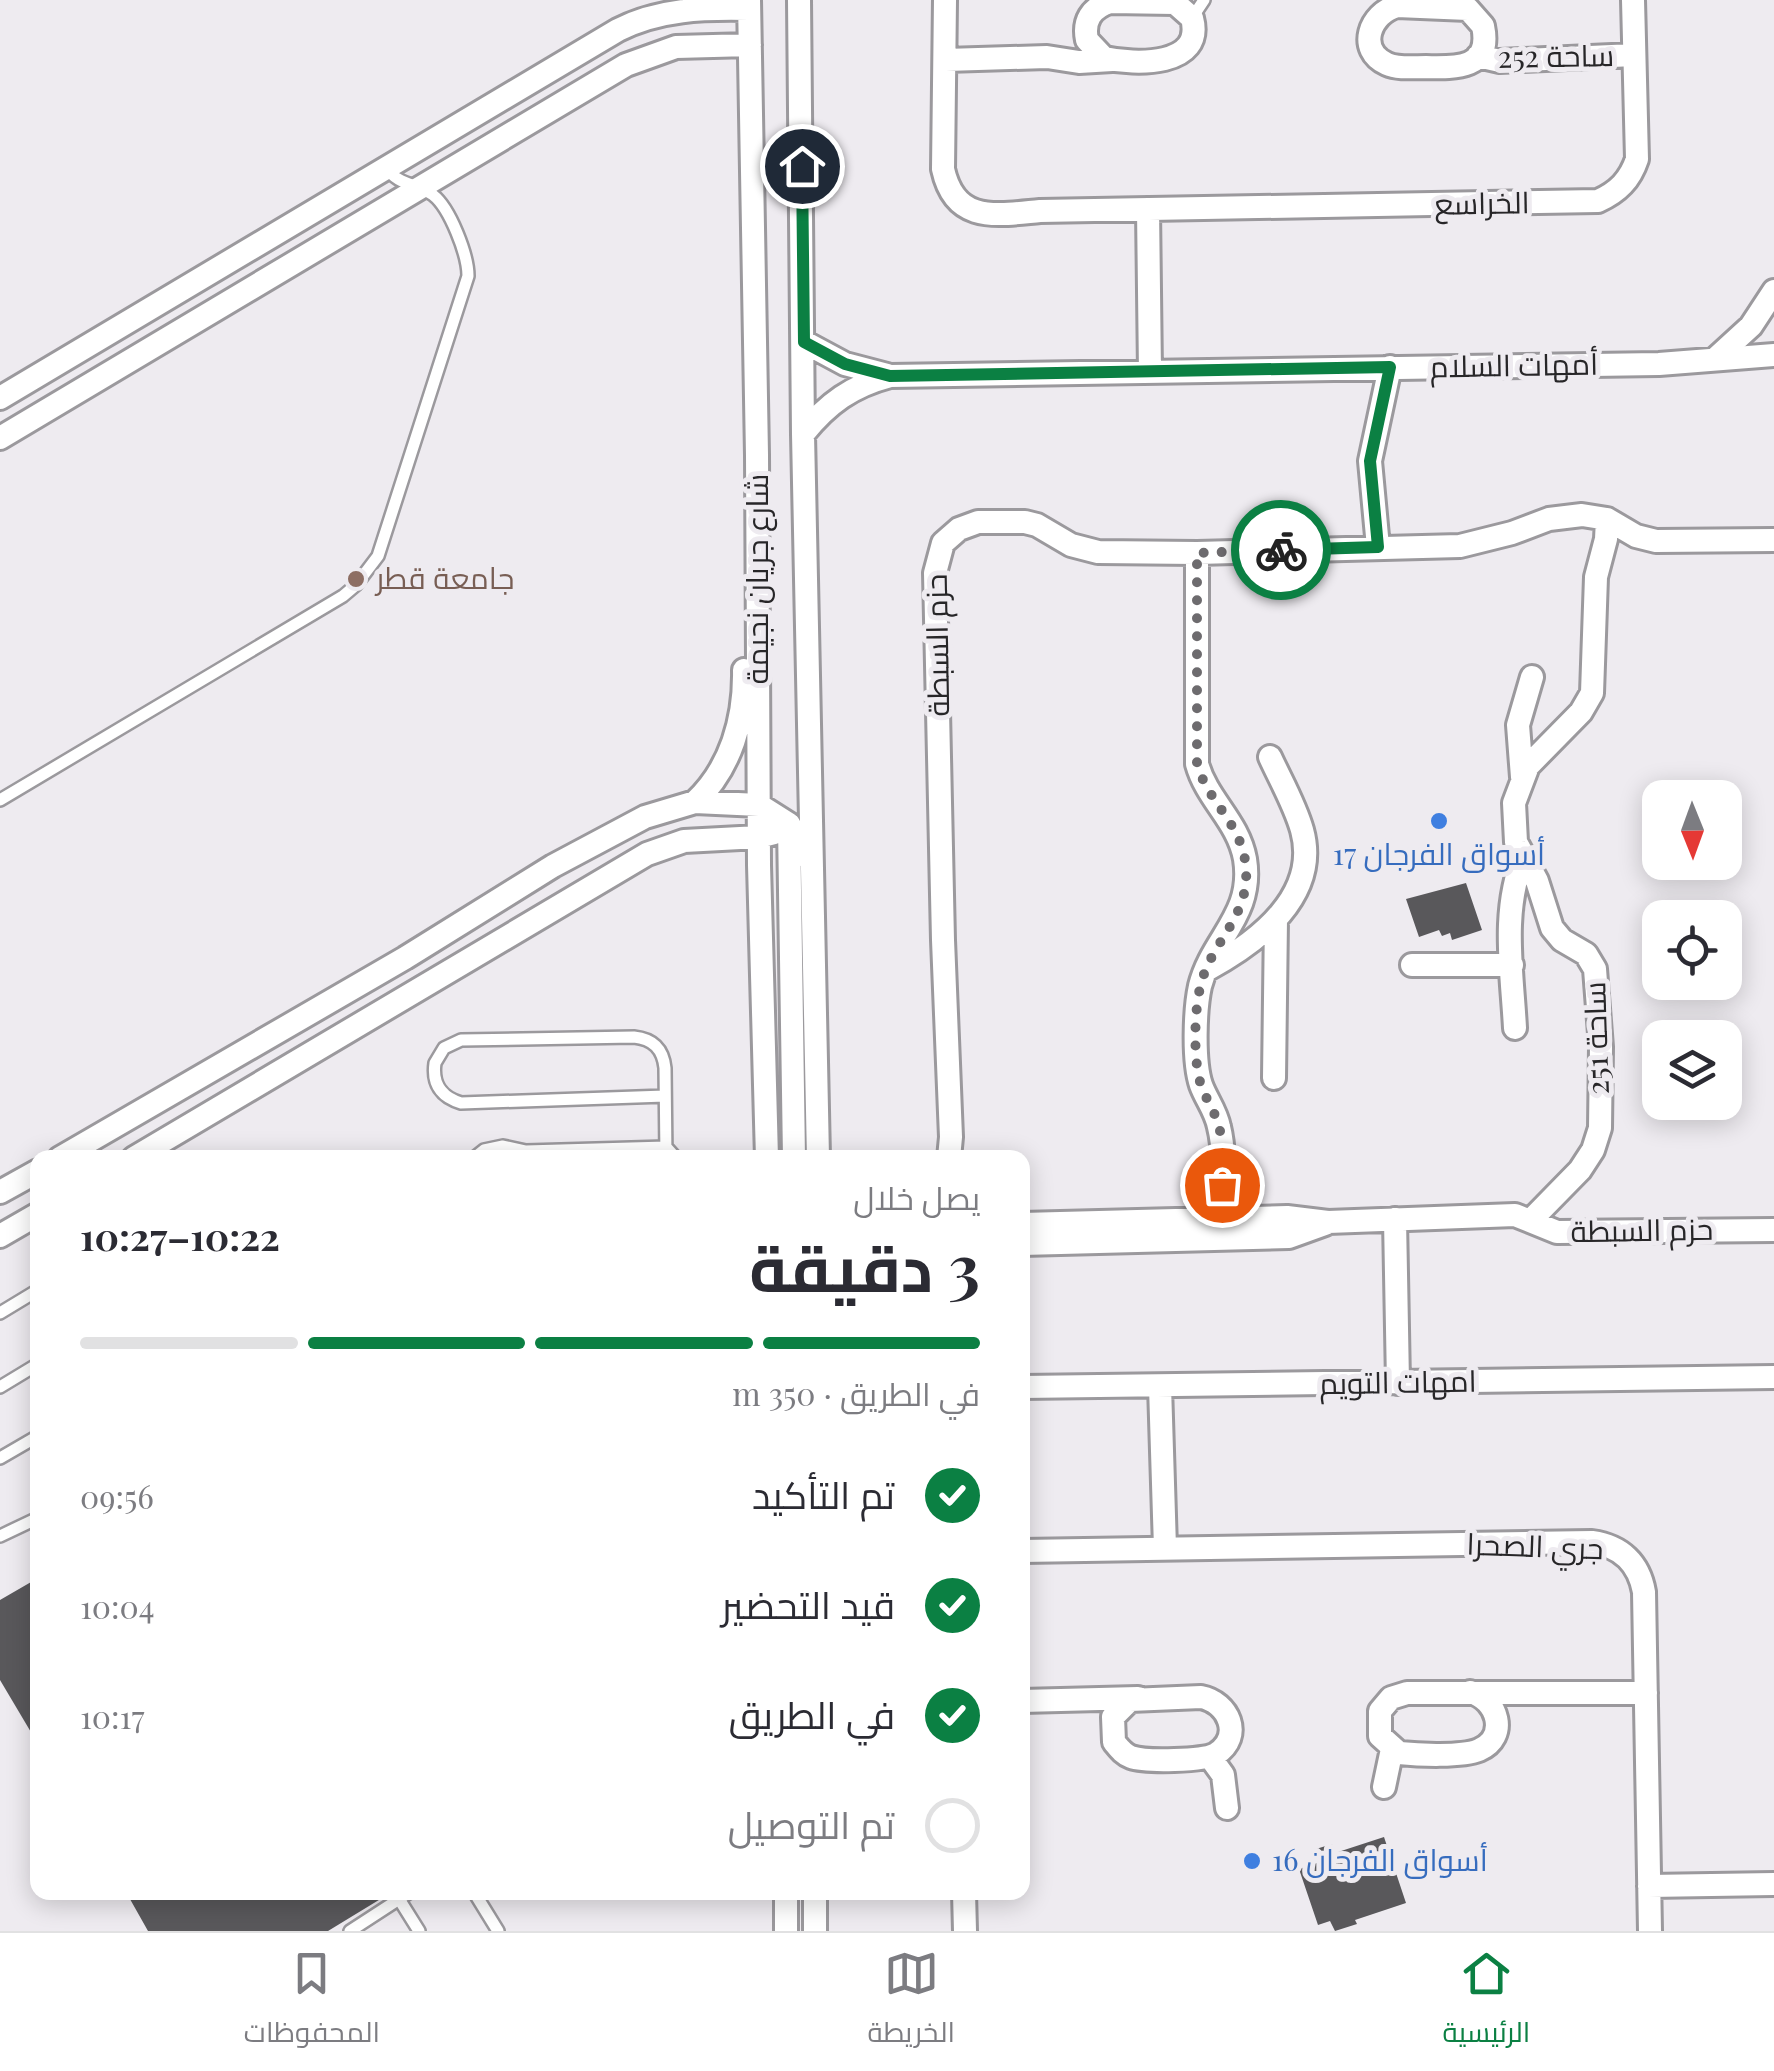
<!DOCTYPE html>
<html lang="ar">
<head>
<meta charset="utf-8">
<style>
	body { margin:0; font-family:"Playfair Display",Cairo,serif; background:#f7f7f7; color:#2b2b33; direction:rtl; height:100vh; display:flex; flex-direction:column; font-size:38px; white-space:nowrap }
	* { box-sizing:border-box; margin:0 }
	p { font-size:32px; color:#7c7c81 }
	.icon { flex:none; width:55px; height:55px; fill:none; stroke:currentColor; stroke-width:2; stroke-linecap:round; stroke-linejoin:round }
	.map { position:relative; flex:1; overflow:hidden; direction:ltr }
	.panel { position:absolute; left:30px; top:1150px; width:1000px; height:750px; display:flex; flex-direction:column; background:#fff; border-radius:20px; box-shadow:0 5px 25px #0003; direction:rtl }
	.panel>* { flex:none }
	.needle { width:65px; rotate:179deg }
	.tools { position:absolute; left:1642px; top:780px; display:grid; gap:20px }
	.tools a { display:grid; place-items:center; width:100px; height:100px; border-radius:20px; background:#fff; box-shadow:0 5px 25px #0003; font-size:50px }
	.pin { position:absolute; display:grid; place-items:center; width:85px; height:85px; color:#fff; margin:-42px; border:5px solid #fff; border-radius:50%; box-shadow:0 2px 10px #0007 }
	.courier { position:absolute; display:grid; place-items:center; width:100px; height:100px; margin:-50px; border:8px solid #0b8043; border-radius:50%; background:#fff; color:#222; box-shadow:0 2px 12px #0007 }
	.headline em { font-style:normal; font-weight:700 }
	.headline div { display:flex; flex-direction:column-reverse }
	.headline { display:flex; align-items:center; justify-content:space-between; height:170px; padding:0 50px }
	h1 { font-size:65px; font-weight:700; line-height:75px }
	.bar { display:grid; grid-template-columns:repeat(4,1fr); gap:15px 10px; align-content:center; height:120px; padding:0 50px }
	.bar i { height:12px; border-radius:8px; background:#e1e1e2 }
	.bar .selected { background:#0b8043 }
	.bar p { grid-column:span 4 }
	ol { padding:0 50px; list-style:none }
	li { display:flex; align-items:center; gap:30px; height:110px }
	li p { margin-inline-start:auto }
	li .icon { padding:10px; border-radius:50%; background:#0b8043; color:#fff; stroke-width:4 }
	li:last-child { color:#7c7c81 }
	li i { width:55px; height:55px; border:5px solid #e1e1e2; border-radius:50% }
	.tab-bar { display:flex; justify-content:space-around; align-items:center; height:140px; border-top:2px solid #e1e1e2; background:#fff; font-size:28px; color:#7c7c81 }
	.tab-bar a { display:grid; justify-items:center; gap:5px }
	.tab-bar .selected { color:#0b8043 }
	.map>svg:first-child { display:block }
	.building { fill:#59585b }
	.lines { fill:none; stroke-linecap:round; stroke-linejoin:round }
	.lane-casing { stroke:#9b999d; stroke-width:16 }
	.street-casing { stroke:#9b999d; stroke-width:28 }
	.lane { stroke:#fff; stroke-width:11 }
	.street { stroke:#fff; stroke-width:22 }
	.done { stroke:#6d6b6e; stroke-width:10; stroke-dasharray:0 18 }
	.route { stroke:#0b8043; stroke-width:12 }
	.education-dot { fill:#8d6e63; stroke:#eeebf0; stroke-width:4 }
	.shop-dot { fill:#3f7fe0; stroke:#eeebf0; stroke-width:4 }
	.labels { text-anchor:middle; stroke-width:10; stroke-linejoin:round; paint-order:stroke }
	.street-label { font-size:30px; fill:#272628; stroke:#eeebf0 }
	.education-label { font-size:30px; fill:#785e54; stroke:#eeebf0; text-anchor:start }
	.shop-label { font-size:30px; fill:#366cbe; stroke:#eeebf0 }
</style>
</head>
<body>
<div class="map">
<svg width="1774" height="1931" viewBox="0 0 1774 1931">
	<rect width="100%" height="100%" fill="#eeebf0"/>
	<!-- building -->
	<path class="building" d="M1466,883L1482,930L1452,940L1450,933L1442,936L1439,930L1419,937L1406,899Z
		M38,1578V1744L0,1680V1600Z
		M1384,1837L1406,1903L1355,1920L1357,1924L1335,1931L1330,1921L1318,1925L1299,1869L1320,1862L1316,1849L1332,1844L1335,1853Z
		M126,1892H392L328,1931H148Z"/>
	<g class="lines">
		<defs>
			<path id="lane" d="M1192,18L1204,0
				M0,800L343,596L356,585L378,556L468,276C468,255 450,208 433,195C416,182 399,187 386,167
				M665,1096L461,1103C441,1097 432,1084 435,1063L444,1048L461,1040L634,1037C653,1039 663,1049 665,1068L666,1158
				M474,1158L484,1150L503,1146L526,1151L666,1147L676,1158
				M0,1313L38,1290
				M0,1387L38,1364
				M0,1458L38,1436
				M0,1536L38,1518
				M474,1892L498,1931
				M399,1899L419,1931
				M350,1931L410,1892"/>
			<path id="street" d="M749,0L757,455L759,865L767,1158
				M799,0L803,434L818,1158
				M945,0L943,169C955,224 996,215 1040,211L1598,201C1618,192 1630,180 1637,159L1633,0
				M1110,2L1175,3L1192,18C1205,67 1135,65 1104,58L1087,40C1083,21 1091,8 1110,2Z
				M1397,6L1468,9L1483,26C1492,69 1456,68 1426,67C1414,67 1398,69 1387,64C1356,50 1370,13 1397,6Z
				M1478,56L1500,61L1634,55
				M946,60L1047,57L1079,62L1112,60
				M1148,209L1150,372
				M804,342L845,364L887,375
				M1716,358L1751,326L1774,291
				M0,398L618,30C659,9 704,8 749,9
				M803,434C828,403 852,386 890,376L1659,364L1774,355
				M0,438L626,65L676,47L750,45
				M1378,547L1370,461L1390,367
				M1197,553V764C1207,800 1238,821 1245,859C1254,915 1212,938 1200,986C1195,1009 1193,1061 1201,1085C1206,1099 1216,1111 1219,1127C1226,1155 1222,1189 1222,1218
				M1522,777L1518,725L1532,677
				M695,802C731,768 745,719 744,670
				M789,824L794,1158
				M1412,965H1512
				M1208,969C1258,942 1320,895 1302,830C1295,805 1281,781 1270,757
				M1515,1028C1512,971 1501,910 1524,856
				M1274,1078L1276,919
				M60,1158L405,958L553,866L645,817L695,802L759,805L789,824L810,860
				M134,1158L647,854L684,841L759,837L774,833
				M949,1158L951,1137L943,940L935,573L943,543L959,529L978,522H1025L1037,525L1071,545L1098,552L1197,553L1460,546L1512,533L1549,519L1582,515L1607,519L1636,536L1656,541L1774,540
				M0,1192L38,1171
				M1395,1219L1398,1383
				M1531,1220L1580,1170L1593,1150L1600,1128L1601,1047L1595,969L1586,954L1562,940L1552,928L1537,881L1516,842L1514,803L1528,766L1581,712L1592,693L1596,577L1606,539L1607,519
				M1022,1224L1287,1217L1328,1222L1515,1215L1557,1232L1774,1230
				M0,1236L38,1214
				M1022,1244L1289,1237L1325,1224
				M1160,1386L1165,1548
				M1022,1387L1774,1377
				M1022,1551L1592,1542C1621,1546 1639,1563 1644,1592L1650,1931
				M1470,1692C1498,1699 1509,1737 1479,1750C1462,1757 1418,1755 1399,1753L1380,1736V1711L1391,1698L1407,1693H1646
				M1201,1697C1228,1702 1244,1736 1216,1754C1204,1761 1145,1762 1131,1757C1123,1754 1119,1748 1114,1742L1113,1717L1130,1700Z
				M1022,1701L1138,1698
				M1210,1757L1223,1775L1227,1808
				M1384,1787L1392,1749
				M1649,1886L1774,1884
				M786,1892V1931
				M815,1892V1931
				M964,1892L965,1931"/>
		</defs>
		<!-- lane casing -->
		<use href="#lane" class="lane-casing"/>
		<!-- street casing -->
		<use href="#street" class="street-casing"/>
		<!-- lane -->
		<use href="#lane" class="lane"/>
		<!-- street -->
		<use href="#street" class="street"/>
	</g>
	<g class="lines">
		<!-- done -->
		<path class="done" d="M1222,1185C1221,1168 1223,1148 1220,1131C1217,1115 1208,1103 1202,1088C1193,1065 1194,1013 1200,988C1210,940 1254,916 1245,860C1239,822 1207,800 1197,764V553L1281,550"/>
		<!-- route -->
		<path class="route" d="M802,166L804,342L845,364L890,376L1390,367L1370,461L1378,547L1281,550"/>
	</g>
	<!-- markers -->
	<circle class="education-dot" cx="356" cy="579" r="10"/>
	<g class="shop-dot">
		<circle cx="1439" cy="821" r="10"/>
		<circle cx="1252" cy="1861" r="10"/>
	</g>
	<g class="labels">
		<!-- street labels -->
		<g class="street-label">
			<text transform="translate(1556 57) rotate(-1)" y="10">ساحة 252</text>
			<text transform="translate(1482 204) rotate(-1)" y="10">الخراسع</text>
			<text transform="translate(1514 366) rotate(-1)" y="10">أمهات السلام</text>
			<text transform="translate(758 579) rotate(-90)" y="10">شارع جريان نجيمة</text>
			<text transform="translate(938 645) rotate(-91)" y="10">حزم السبطة</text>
			<text transform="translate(1597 1038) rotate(-92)" y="10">ساحة 251</text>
			<text transform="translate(1642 1231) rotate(-1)" y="10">حزم السبطة</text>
			<text transform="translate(1398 1383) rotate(-1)" y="10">امهات التويم</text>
			<text transform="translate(1535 1547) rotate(2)" y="10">جري الصحرا</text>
		</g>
		<!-- education labels -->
		<g class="education-label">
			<text x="376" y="589">جامعة قطر</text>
		</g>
		<!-- shop labels -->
		<g class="shop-label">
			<text x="1439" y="865">أسواق الفرجان 17</text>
			<text x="1272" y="1871" text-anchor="start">أسواق الفرجان 16</text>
		</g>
	</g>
</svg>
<div class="tools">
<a><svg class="needle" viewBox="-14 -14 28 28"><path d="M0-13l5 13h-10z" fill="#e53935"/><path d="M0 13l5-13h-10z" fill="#7c7c81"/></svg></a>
<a><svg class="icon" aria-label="locate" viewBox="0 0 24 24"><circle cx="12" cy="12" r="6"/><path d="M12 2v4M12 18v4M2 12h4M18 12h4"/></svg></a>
<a><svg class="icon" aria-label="layers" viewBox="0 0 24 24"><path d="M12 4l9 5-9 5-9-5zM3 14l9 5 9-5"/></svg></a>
</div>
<div class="pin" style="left:1222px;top:1185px;background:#ea580c"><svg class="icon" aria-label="bag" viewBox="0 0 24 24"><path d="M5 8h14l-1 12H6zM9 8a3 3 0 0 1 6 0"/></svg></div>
<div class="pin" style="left:802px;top:166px;background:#1f2937"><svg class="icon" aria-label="home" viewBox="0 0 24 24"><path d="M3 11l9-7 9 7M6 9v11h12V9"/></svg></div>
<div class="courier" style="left:1281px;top:550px"><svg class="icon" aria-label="bike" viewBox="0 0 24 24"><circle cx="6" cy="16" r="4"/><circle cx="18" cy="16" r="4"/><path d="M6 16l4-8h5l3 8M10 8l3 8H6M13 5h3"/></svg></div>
<section class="panel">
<div class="headline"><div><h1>3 دقيقة</h1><p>يصل خلال</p></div><em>10:22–10:27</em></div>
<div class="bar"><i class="selected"></i><i class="selected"></i><i class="selected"></i><i></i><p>في الطريق · 350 m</p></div>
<ol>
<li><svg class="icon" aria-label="check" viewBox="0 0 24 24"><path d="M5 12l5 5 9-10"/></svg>تم التأكيد<p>09:56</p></li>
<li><svg class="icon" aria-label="check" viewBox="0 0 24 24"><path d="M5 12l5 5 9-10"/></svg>قيد التحضير<p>10:04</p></li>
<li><svg class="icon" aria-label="check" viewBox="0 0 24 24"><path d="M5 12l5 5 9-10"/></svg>في الطريق<p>10:17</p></li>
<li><i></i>تم التوصيل</li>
</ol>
</section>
</div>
<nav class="tab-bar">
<a class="selected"><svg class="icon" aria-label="home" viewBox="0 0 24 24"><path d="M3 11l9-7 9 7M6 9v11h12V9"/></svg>الرئيسية</a>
<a><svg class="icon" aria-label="map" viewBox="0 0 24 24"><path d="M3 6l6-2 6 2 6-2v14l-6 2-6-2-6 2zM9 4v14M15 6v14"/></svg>الخريطة</a>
<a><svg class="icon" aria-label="saved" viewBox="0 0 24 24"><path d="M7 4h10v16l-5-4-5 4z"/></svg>المحفوظات</a>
</nav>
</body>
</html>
